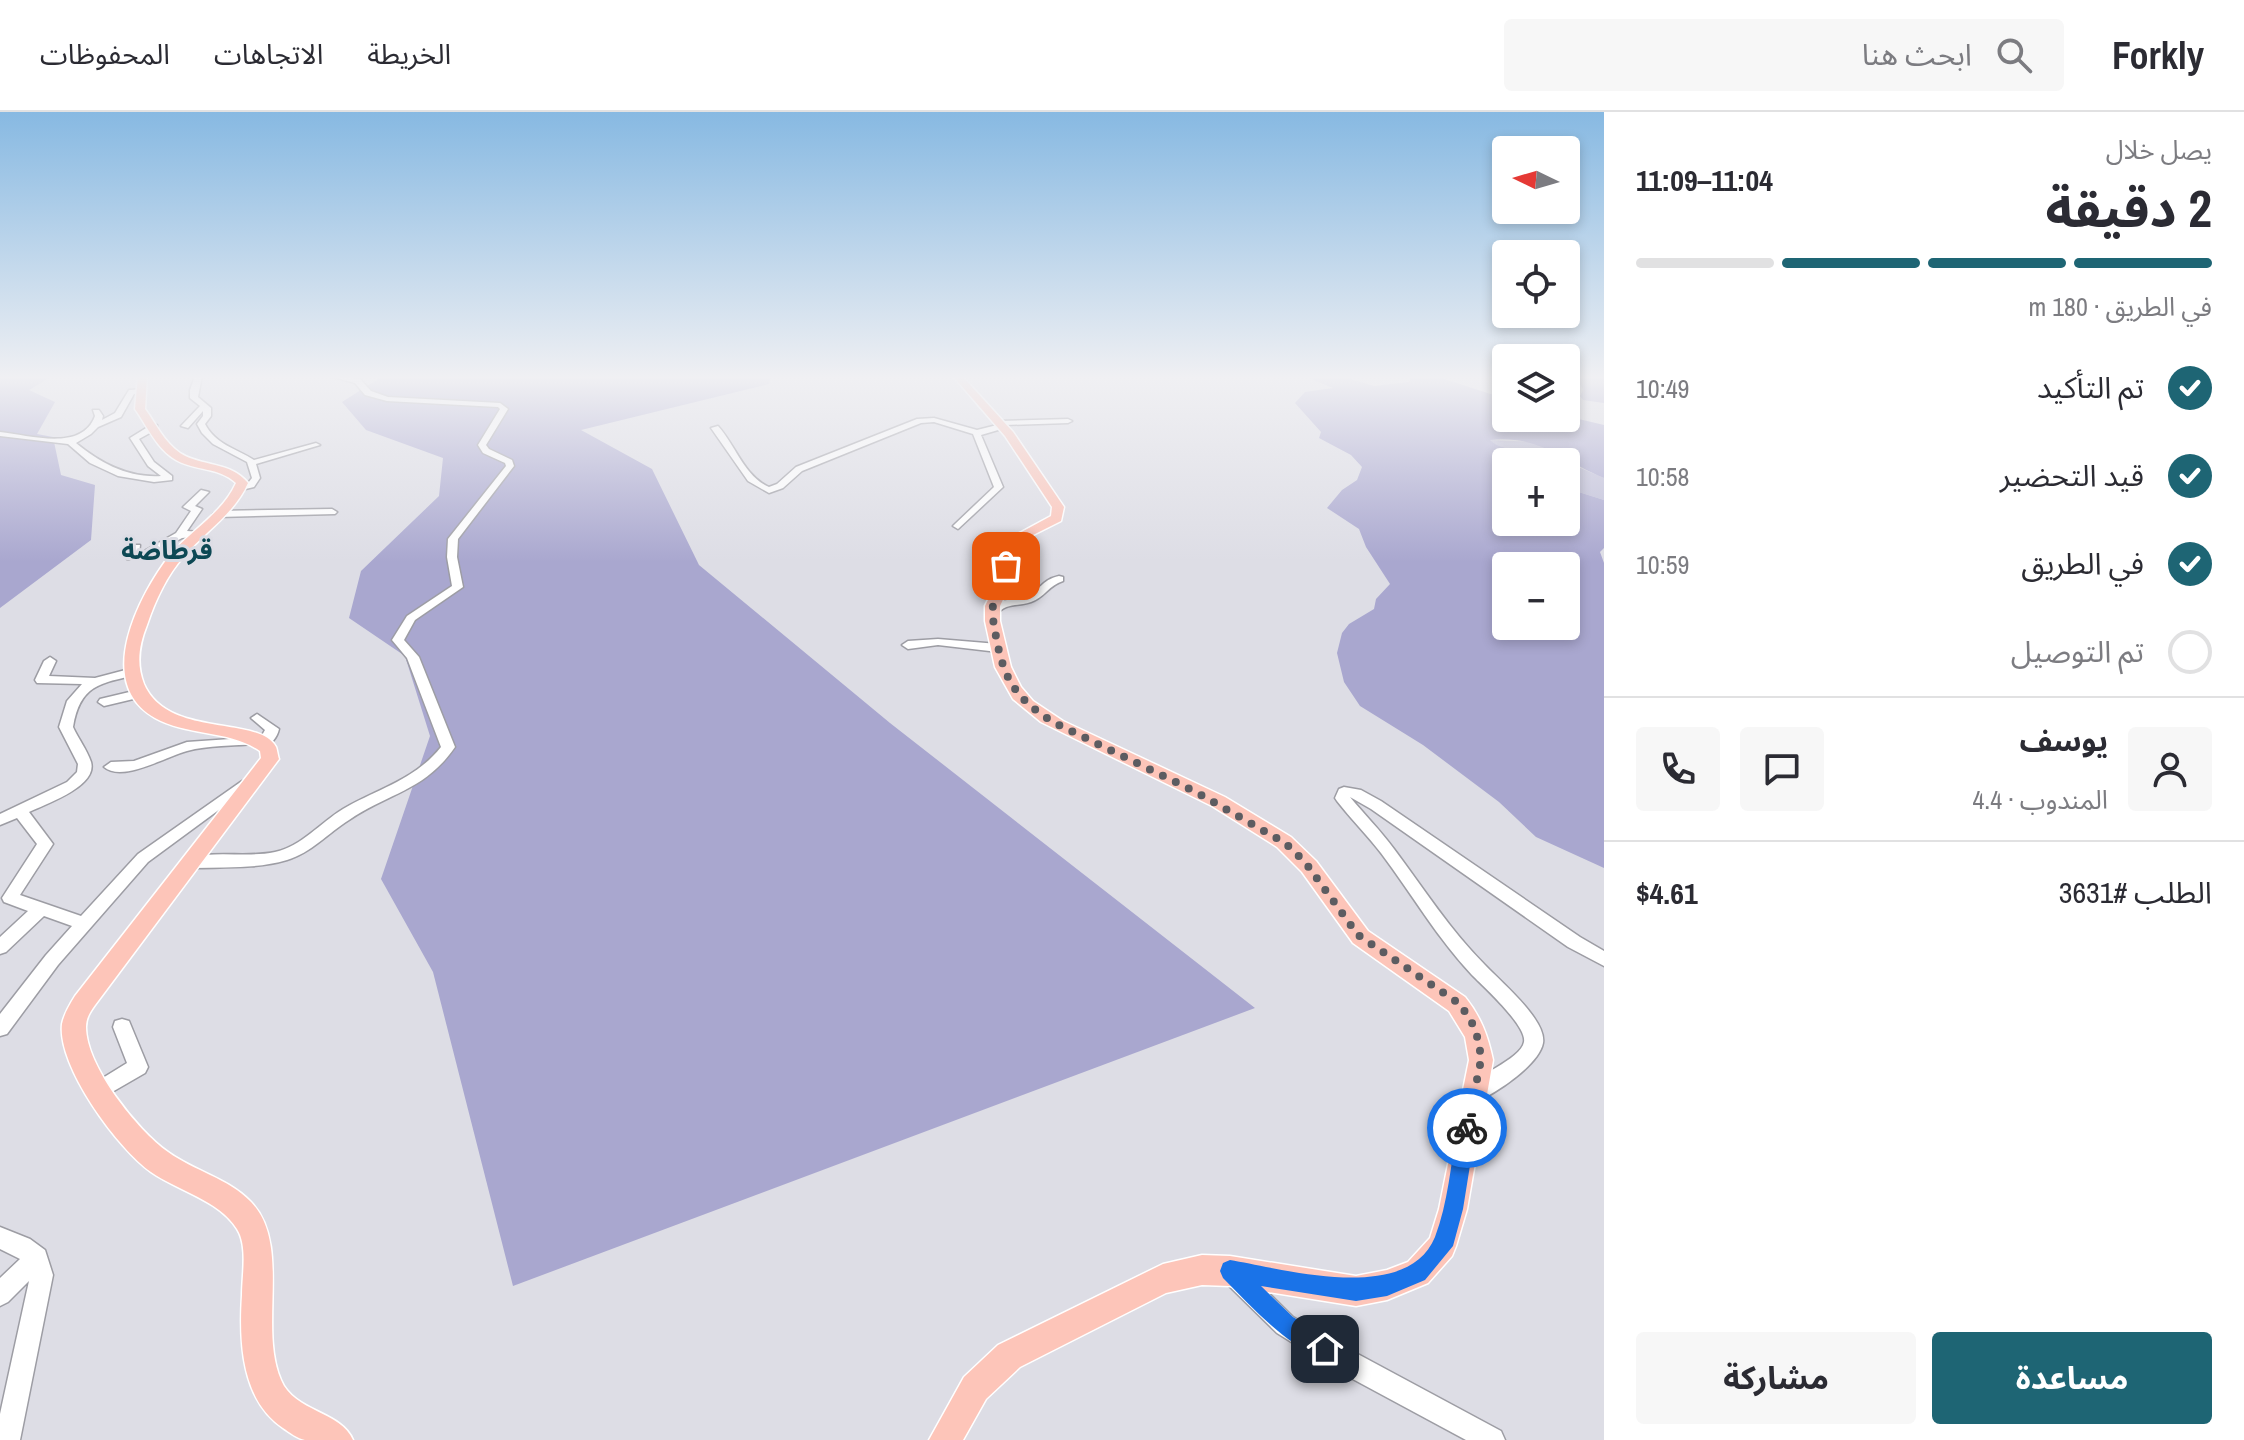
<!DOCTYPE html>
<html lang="ar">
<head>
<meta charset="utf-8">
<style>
	body { margin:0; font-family:"Archivo Narrow","Noto Sans Arabic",sans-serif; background:#f7f7f7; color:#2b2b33; direction:rtl; height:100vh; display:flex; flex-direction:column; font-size:30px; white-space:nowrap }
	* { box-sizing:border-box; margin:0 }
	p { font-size:26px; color:#7c7c81 }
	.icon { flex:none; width:44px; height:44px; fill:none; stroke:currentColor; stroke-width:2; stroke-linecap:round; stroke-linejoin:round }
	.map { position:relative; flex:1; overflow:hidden; direction:ltr }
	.sheet { display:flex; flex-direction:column; background:#fff; width:640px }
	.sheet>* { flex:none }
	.needle { width:52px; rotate:275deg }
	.tools { position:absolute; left:1492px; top:24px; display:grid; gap:16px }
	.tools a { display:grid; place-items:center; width:88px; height:88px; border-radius:8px; background:#fff; box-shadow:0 4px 12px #0003; font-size:40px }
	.pin { position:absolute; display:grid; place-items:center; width:68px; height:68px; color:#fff; margin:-34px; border-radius:16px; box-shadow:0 4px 12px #0006 }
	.courier { position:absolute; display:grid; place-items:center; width:80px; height:80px; margin:-40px; border:6px solid #1a73e8; border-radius:50%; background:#fff; color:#222; box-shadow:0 2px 10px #0007 }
	.summary em { font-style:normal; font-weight:700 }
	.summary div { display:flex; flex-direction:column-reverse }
	.summary { display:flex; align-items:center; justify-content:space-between; height:136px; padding:0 32px }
	h1 { font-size:52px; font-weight:700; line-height:60px }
	.bar { display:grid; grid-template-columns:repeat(4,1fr); gap:12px 8px; align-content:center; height:96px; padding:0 32px }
	.bar i { height:10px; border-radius:6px; background:#e1e1e2 }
	.bar .selected { background:#1e6574 }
	.bar p { grid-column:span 4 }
	.line { display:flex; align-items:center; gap:20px; padding:0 32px; border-top:2px solid #e1e1e2 }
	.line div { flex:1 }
	.round { display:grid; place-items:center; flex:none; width:84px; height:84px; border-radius:8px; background:#f7f7f7 }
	ol { padding:0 32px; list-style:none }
	li { display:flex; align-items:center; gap:24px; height:88px }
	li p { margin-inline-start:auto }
	li .icon { padding:8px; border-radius:50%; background:#1e6574; color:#fff; stroke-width:4 }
	li:last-child { color:#7c7c81 }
	li i { width:44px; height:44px; border:4px solid #e1e1e2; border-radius:50% }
	.primary-button { display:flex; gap:16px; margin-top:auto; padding:16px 32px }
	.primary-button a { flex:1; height:92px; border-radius:8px; background:#1e6574; color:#fff; font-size:32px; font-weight:700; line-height:92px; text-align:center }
	.primary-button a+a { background:#f7f7f7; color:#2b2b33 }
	header { display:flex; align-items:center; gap:48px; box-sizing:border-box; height:112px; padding:0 40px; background:#fff; border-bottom:2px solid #e1e1e2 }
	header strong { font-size:38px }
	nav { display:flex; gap:44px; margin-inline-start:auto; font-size:28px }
	.search { width:560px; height:72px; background:#f7f7f7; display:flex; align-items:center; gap:20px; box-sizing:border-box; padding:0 28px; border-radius:8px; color:#7c7c81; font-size:30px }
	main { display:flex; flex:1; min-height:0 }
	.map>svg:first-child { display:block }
	.green { fill:#bebdd8 }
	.forest { fill:#a9a7cf; fill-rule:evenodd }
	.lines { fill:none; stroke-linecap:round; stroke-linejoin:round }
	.minor-casing { stroke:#9d9da4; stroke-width:3 }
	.major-casing { stroke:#fff; stroke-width:3 }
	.minor { fill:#fff; fill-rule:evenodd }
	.major { fill:#fdc5b9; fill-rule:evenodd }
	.route { fill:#1a73e8 }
	.done { stroke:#5c5c61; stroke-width:8; stroke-dasharray:0 14.4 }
	.labels { text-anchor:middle; stroke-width:6; stroke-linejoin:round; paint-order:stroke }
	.far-quarter-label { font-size:26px; font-weight:bold; fill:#0d4854; stroke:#dddde5 }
</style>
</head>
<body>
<header>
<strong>Forkly</strong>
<div class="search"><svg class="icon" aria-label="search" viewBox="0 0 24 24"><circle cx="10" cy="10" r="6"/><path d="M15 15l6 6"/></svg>ابحث هنا</div>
<nav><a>الخريطة</a><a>الاتجاهات</a><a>المحفوظات</a></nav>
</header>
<main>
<section class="sheet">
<div class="summary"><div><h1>2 دقيقة</h1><p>يصل خلال</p></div><em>11:04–11:09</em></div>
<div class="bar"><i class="selected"></i><i class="selected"></i><i class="selected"></i><i></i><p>في الطريق · 180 m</p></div>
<ol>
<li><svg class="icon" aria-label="check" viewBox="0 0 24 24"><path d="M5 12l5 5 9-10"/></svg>تم التأكيد<p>10:49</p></li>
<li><svg class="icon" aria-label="check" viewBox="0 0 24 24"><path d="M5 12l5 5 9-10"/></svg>قيد التحضير<p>10:58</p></li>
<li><svg class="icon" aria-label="check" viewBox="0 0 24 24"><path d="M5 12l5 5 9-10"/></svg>في الطريق<p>10:59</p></li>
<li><i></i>تم التوصيل</li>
</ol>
<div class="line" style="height:144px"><a class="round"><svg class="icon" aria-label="person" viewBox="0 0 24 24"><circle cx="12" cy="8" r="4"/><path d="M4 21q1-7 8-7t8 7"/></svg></a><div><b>يوسف</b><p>المندوب · 4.4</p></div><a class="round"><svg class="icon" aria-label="chat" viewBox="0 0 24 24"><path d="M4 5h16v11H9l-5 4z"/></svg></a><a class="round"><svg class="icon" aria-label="phone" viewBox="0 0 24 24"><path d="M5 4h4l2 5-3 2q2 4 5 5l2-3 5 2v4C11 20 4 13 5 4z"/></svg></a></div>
<div class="line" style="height:104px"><div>الطلب #3631</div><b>$4.61</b></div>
<div class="primary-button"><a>مساعدة</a><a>مشاركة</a></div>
</section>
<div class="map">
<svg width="1604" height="1328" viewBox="0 0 1604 1328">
	<rect width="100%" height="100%" fill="#dddde5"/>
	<!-- green -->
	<path class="green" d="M1489,328L1537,330L1576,354L1604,366V388L1566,376V350H1536L1539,348L1522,338L1505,339Z"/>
	<!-- forest -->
	<path class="forest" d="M0,264H53L29,278L55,290L37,322L53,325L61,363L95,373L91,428L0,496Z
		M383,264H771L769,272L581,318L652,357L699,453L890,611L1255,896L513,1174L433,860L381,767L430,624L405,544L349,506L361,459L439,384L443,346L366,318L342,290Z
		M1304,264H1340L1374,274L1409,270L1411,264H1435L1506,287V306L1566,304L1604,313V366C1560,348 1541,323 1490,328C1506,342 1518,334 1537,340L1536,350H1506V410H1566V376L1604,388V436L1600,440L1604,451V756L1536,725L1499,690L1423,633L1360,594L1344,570L1337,541L1342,521L1349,512L1374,497L1376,487L1390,472L1366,435L1359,417L1327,396L1342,378L1357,368L1362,355L1351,343L1319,326L1321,320L1295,291L1305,280L1333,276ZM1506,454H1566V514H1506Z
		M1566,264H1604V291L1583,288L1580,284L1583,278L1581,273L1566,269Z"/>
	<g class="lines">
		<defs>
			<path id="minor" d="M195,264H202L198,285L211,296V304L205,312C215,332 237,337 254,348L316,331L320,333L256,352L260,366L254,375L237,379V375L248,371L252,366L247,350L213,332L202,321L197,312L203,304V299L188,316L181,314L200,294L190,286V278Z
				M329,264L360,267L371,279L388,285L500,291L508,297L486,333L489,337L512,348L514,354L458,427L457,445L463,475L415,508L404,528L419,545L455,635C425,679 388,681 349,708C328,721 311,741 287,748C257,757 225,755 194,756L189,754L186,750L189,746C216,738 247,746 275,740C302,734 320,711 343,697C377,677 415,668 441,635L407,546L392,528L407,504L452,474L447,445L448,427L506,354L505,351L483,341L478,333L500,297L498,295L387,289L365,283L355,271Z
				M144,277V281L134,282L121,305L98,315L91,322L76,331C100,351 128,366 161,364L148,354L130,326L151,313H157V317L139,327L154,350L172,364V368L154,370L118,364L90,351L68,332L0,324V320C30,323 82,340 95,304L93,298H99L103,304L102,308L115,301L129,278Z
				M934,306L977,318L997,313L995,311L999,309L1068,307L1072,309L1068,311L1005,313V316L981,323L1003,375L958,417L953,414L955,412L994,375L973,322L934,310L921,311L802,359L783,376L769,381L748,369L711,316L718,314C736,334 744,364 769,375L777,372L796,355L917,307Z
				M201,378L209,380L195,394L202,397L187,419L201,420V424L182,426L144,447H127L126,445L132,433H140L139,442L176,421L191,399L183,395Z
				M332,397L337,400L335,402L218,405L213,402L218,399Z
				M1059,464L1063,465V469C1049,473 1044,486 1031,490C1017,495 1006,490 996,503H988L986,501C1000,482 1009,492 1027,484C1040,479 1041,468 1059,464Z
				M938,527L998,532L1004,536L998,540L938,533L908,537L902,533L908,529Z
				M50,545L56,549L49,564L95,566L133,556L139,560L137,563C100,571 80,573 73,615C78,626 87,638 91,650C98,674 46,692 29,700L53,732L20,783L81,804L138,742L242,669H252L254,672L148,750L58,853L7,922L0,924V902L46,843L72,814L44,804L6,840L0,842V825L28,799L4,790L2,786L37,732L17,706L0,713V702L67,670L77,660L78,652L59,615L67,589L82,572L37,571L35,568L44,549Z
				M142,577L146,578L148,581L146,584L104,594L98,590L100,587Z
				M257,602L279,617C277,626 271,633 262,635L256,632C234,634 208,633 187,639C167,644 122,671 104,655L111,650L134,649L187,630L261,625L265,618L251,606Z
				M1344,675L1361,678L1381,689L1580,825L1604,839V854L1568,835L1371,697L1350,685C1364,702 1381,719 1394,737C1424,777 1450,818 1485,853C1500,869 1547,908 1543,931C1539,953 1495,982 1475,990L1468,987L1465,981C1473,963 1521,948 1524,930C1527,914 1484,875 1472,863C1437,826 1412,782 1381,741C1367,723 1351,707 1337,689L1335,686L1339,677Z
				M122,907L129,909L148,955L145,961L100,987L93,984L90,978L93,972L127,951L113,915L115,909Z
				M0,1115L30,1127L45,1138L53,1163L20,1328H0V1302L29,1169L8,1190L0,1194V1166L20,1147L0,1137Z
				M1234,1152L1242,1155L1293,1205L1354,1240L1501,1319L1505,1328H1466L1336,1258L1277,1221L1226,1171L1223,1163L1226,1155Z"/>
			<path id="major" d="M138,264H147L145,297C156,312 164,330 180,341C202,355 230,349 248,371C234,402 206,419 184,444C167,463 155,489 147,513C139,533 136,552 144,572C168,627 259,603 276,635C277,637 278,645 279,647L95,893C90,900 86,906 86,915C86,954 137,1018 168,1040C194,1059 228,1066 251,1090C292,1133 258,1215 281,1268C294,1300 341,1299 353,1328C338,1328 319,1328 305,1328C298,1327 289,1320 283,1316C241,1288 239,1229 242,1183C242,1163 248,1134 237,1117C219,1088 178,1079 151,1060C118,1037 57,954 62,912C64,902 70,892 75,884L261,646L260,639C230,618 187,624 155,606C93,571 139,483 170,443C191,418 222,402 236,371C219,355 195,359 176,348C157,337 147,314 135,297Z
				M953,264H962L1013,320L1064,395L1061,409L1015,432L1013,466L1000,494V509L1011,555L1021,575L1033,589L1063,609L1225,685L1291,725L1316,749L1368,819L1465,885C1481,905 1488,924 1493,948L1467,1097L1456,1134L1452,1144L1428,1171L1387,1188L1356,1194L1230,1174L1202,1173L1166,1181L1020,1255L986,1287L963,1328H929L964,1265L998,1233L1163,1152L1202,1143L1230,1144L1356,1164L1387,1158L1408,1150L1430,1126L1439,1097L1469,948L1465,925L1449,899L1353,831L1302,760L1277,735L1212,694L1041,610L1013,587L995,555L985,509V494L999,466L1003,430L1051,404L1052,395L1005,324Z"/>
		</defs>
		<!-- minor casing -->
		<use href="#minor" class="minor-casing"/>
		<!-- major casing -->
		<use href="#major" class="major-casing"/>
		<!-- minor -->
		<use href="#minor" class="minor"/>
		<!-- major -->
		<use href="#major" class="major"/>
	</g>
	<!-- sky -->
	<linearGradient id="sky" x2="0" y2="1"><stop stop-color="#87b9e2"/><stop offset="0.59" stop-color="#f0f0f3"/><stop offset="1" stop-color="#f0f0f3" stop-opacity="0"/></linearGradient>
	<rect width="1604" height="450" fill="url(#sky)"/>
	<!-- route -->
	<path class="route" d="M1467,1007L1473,1010L1476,1016L1463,1097L1453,1134L1425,1168L1387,1184L1356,1189L1261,1174L1293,1205L1333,1229L1336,1237L1333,1245L1325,1248C1283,1231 1254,1197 1223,1166L1220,1159L1223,1151L1230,1148C1284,1157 1407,1193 1435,1125C1448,1091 1451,1052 1457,1016L1460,1010Z"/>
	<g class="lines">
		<!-- done -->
		<path class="done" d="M1006,454C1006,472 993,483 992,501C1001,556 1005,581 1055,611L1196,680L1285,731L1305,750L1358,823L1460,892L1472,911L1479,930L1481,948L1467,1016"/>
	</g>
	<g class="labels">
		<!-- far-quarter labels -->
		<g class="far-quarter-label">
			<text x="167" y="447">قرطاضة</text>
		</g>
	</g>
</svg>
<div class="tools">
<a><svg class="needle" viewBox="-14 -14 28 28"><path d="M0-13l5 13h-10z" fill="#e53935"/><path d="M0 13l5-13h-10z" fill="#7c7c81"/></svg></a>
<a><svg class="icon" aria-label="locate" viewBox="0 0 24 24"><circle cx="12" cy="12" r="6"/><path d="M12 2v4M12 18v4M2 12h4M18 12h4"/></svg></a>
<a><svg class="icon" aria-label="layers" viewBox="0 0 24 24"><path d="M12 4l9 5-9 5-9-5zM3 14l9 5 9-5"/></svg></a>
<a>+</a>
<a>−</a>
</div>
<div class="pin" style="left:1006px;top:454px;background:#ea580c"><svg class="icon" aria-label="bag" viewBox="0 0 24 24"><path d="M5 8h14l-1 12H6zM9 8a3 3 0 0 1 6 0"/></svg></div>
<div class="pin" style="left:1325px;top:1237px;background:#1f2937"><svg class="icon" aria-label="home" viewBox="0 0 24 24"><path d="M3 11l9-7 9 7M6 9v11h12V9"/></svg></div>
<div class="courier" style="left:1467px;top:1016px"><svg class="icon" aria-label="bike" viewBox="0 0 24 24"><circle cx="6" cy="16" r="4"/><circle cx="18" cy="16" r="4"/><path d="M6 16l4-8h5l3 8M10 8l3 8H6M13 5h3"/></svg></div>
</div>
</main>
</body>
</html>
